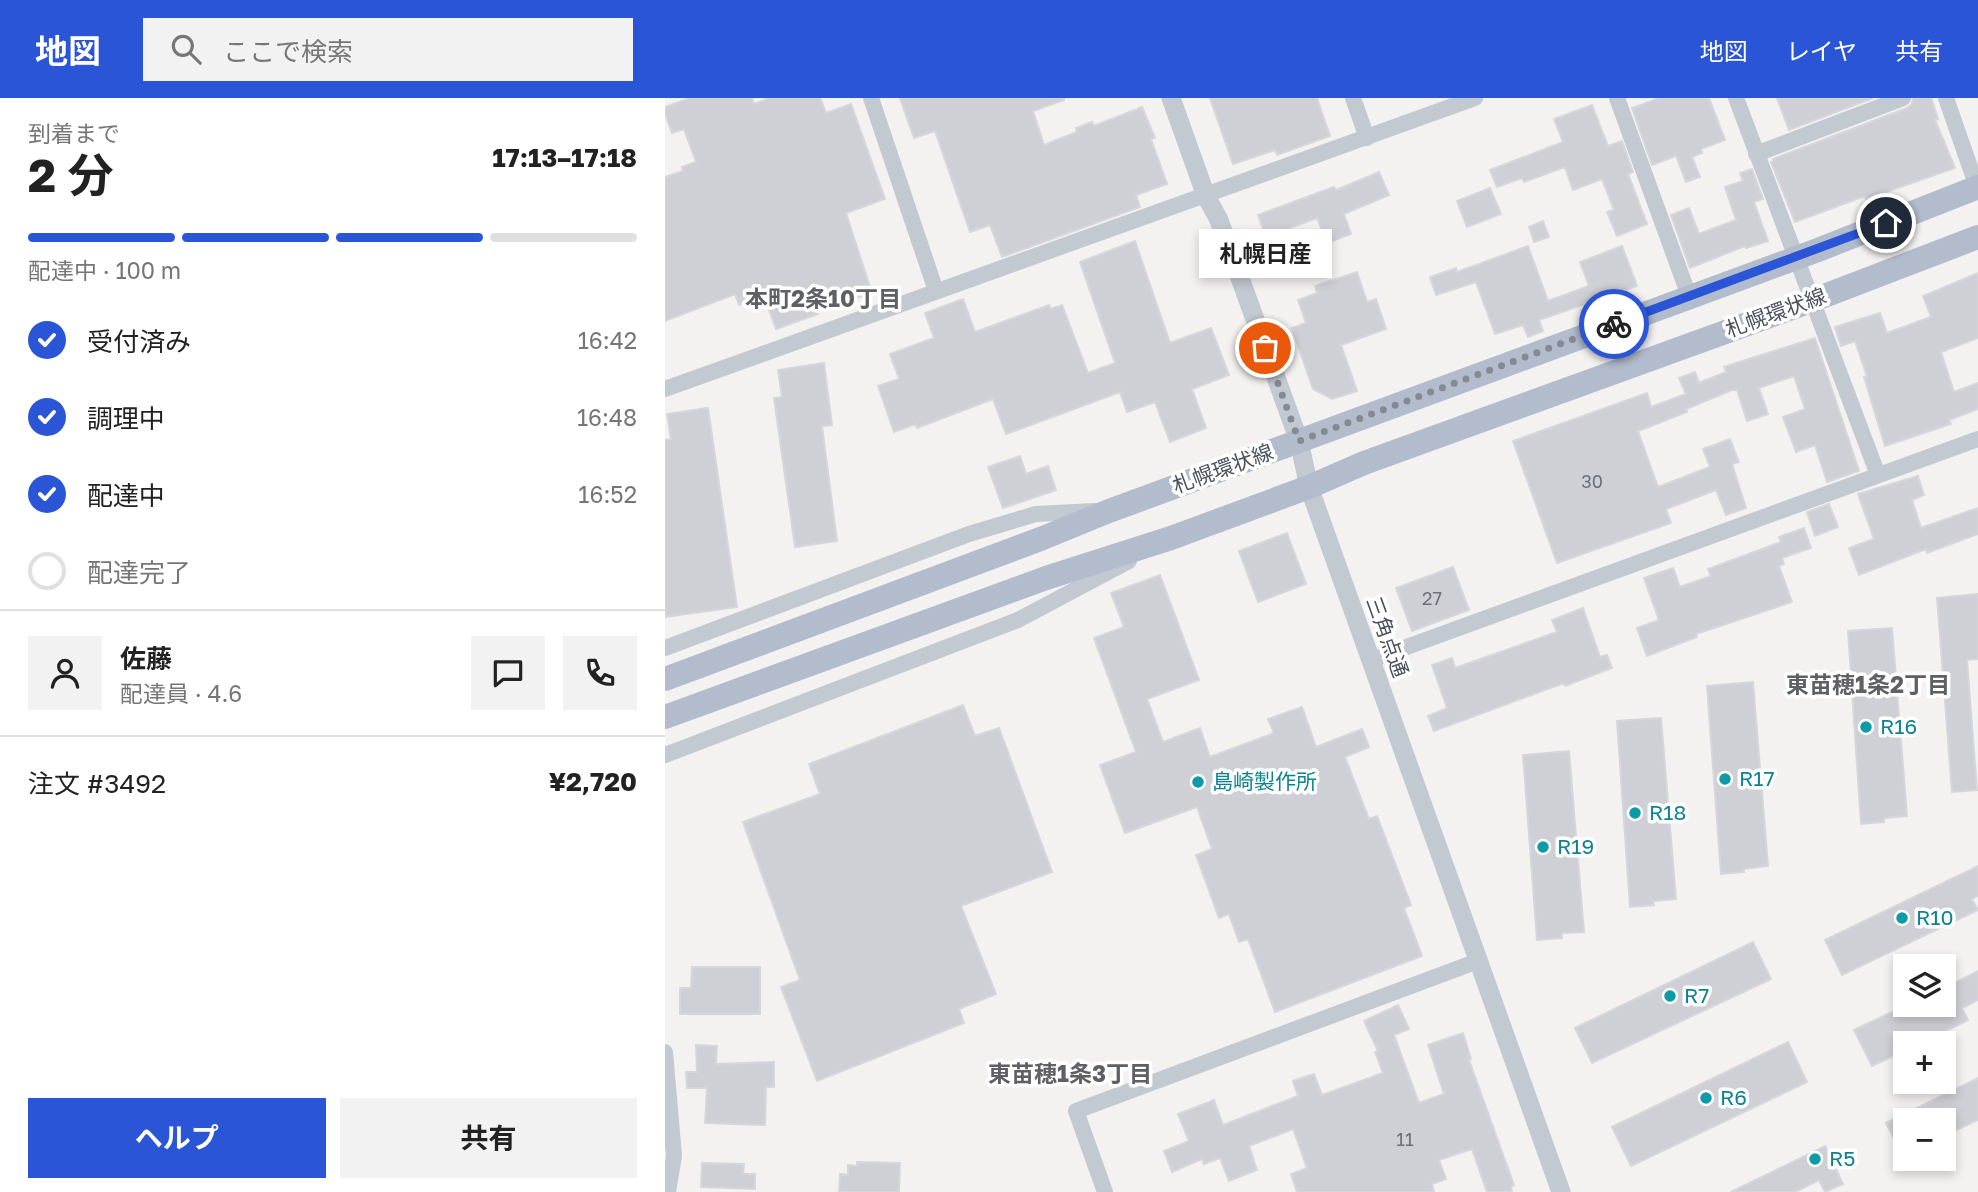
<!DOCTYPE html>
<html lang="ja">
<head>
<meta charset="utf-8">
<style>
	body { margin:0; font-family:"Golos Text","Noto Sans JP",sans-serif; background:#f2f2f2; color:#222; height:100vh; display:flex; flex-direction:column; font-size:26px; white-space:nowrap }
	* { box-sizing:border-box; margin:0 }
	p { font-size:23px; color:#767676 }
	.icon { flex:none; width:38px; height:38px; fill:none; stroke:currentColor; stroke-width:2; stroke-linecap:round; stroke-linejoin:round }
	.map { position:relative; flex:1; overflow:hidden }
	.side { display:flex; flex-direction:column; background:#fff; width:665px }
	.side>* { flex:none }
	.tools { position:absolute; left:1228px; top:856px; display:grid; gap:14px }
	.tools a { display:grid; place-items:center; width:63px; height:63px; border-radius:0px; background:#fff; box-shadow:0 4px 10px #0003; font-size:35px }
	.pin { position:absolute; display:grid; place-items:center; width:60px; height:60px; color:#fff; margin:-30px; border:4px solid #fff; border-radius:50%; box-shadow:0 2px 7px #0007 }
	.courier { position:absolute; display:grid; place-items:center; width:70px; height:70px; margin:-35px; border:5px solid #2955d6; border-radius:50%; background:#fff; color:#222; box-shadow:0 2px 9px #0007 }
	.bubble { position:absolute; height:49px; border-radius:0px; background:#fff; box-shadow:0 4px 10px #0003; font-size:23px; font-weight:700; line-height:49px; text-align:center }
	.overview em { font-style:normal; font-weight:700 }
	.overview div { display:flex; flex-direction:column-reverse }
	.overview { display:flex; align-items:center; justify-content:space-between; height:119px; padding:0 28px }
	h1 { font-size:46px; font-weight:700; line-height:52px }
	.bar { display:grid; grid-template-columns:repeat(4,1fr); gap:10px 7px; align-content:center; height:84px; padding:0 28px }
	.bar i { height:9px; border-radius:5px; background:#e0e0e0 }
	.bar .selected { background:#2955d6 }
	.bar p { grid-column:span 4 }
	.line { display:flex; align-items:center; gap:18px; padding:0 28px; border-top:2px solid #e0e0e0 }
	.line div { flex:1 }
	.round { display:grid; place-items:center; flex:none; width:74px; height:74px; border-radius:0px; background:#f2f2f2 }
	ol { padding:0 28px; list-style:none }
	li { display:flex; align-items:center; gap:21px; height:77px }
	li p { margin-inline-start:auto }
	li .icon { padding:7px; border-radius:50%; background:#2955d6; color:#fff; stroke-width:4 }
	li:last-child { color:#767676 }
	li i { width:38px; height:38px; border:4px solid #e0e0e0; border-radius:50% }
	.action { display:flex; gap:14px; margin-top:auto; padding:14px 28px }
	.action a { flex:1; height:80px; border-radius:0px; background:#2955d6; color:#fff; font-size:28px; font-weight:700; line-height:80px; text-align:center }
	.action a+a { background:#f2f2f2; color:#222 }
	header { display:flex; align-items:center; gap:42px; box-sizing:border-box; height:98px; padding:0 35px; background:#2955d6; color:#fff }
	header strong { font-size:33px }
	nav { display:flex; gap:38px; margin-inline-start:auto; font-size:24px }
	.search { width:490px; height:63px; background:#f2f2f2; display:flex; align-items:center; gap:18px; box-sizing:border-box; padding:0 24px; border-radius:0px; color:#767676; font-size:26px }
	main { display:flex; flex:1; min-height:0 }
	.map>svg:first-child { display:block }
	.building { fill:#ced0d5; stroke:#d6d6dc; stroke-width:2 }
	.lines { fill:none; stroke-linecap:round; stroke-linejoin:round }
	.minor { stroke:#c3c9d1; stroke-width:16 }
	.tertiary { stroke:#c3c9d1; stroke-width:19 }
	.primary { stroke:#b3bccd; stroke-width:24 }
	.done { stroke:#858991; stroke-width:7; stroke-dasharray:0 12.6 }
	.route { stroke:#2955d6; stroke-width:9 }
	.culture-dot { fill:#0f9aa8; stroke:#fff; stroke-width:2.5 }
	.labels { text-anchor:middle; stroke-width:7; stroke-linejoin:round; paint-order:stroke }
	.number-label { font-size:18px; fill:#6b717b }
	.street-label { font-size:21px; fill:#4a515d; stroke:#fff }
	.culture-label { font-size:21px; fill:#0d838f; stroke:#fff; text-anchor:start }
	.neighbourhood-label { font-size:23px; font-weight:bold; fill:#5e6065; stroke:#fff }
</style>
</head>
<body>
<header>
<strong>地図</strong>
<div class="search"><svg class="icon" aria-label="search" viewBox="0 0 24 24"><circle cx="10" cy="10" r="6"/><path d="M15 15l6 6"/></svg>ここで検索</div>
<nav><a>地図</a><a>レイヤ</a><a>共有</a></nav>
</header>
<main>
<section class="side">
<div class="overview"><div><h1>2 分</h1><p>到着まで</p></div><em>17:13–17:18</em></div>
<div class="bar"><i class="selected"></i><i class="selected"></i><i class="selected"></i><i></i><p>配達中 · 100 m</p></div>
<ol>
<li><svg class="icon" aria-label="check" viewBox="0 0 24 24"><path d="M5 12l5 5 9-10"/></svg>受付済み<p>16:42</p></li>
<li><svg class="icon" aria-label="check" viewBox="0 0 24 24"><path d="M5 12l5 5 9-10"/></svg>調理中<p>16:48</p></li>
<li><svg class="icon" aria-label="check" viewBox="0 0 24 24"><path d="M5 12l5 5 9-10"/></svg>配達中<p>16:52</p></li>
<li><i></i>配達完了</li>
</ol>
<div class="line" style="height:126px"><a class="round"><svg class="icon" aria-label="person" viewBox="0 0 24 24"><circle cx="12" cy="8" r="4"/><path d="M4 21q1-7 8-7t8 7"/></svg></a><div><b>佐藤</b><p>配達員 · 4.6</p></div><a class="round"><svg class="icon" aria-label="chat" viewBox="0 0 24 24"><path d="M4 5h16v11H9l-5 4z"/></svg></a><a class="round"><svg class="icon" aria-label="phone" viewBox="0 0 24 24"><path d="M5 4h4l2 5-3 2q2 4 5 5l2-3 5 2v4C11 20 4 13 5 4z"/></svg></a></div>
<div class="line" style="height:91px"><div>注文 #3492</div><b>¥2,720</b></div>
<div class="action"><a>ヘルプ</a><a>共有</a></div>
</section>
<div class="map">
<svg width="1313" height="1094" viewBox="0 0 1313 1094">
	<rect width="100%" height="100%" fill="#f3f2f1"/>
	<!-- building -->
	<path class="building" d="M25,0H87L89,6L105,0H155L161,15L186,6L220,101L181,115L207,195L151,213L153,216L111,231L99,198L74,207L70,196L0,223V79L18,73L17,69L31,64L19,31L7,35L0,16V9Z
		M235,0H399V2L368,13L379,47L412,34L411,30L427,24L429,28L477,9L490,40L486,41L502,86L471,97L475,109L337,159L325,127L305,134L270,33L249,40Z
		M545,0H652L665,38L612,57L610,52L568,66Z
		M995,0H1044L1060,42L1036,51L1037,55L1027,59L1035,79L1021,84L1011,58L987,67L967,10Z
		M1112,0H1208L1124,32Z
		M1248,0H1266L1273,21L1270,22L1290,70L1201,101L1200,98L1130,124L1106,64L1109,63L1108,61L1242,10L1247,6Z
		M927,7L943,48L957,43L968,74L963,76L982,126L952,138L942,114L949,112L937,81L908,92L900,69L859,84L857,80L832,89L825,72L898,44L889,21Z
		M1087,71L1098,101L1089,104L1103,143L1081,150L1080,148L1025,170L1006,117L1024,110L1034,136L1071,122L1060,89L1078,83L1075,75Z
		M714,74L724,97L679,116L686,136L662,145L652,120L601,139L593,117L669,89L671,92Z
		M825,90L836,116L802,129L792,103Z
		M878,123L884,139L869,144L864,129Z
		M470,143L505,245L546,230L564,277L527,291L541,330L505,344L490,304L462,314L455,294L341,336L328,301L252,330L251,326L229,334L213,288L234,281L225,256L269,240L260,215L298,201L310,234L384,207L386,211L397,207L423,275L450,265L415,164Z
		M863,148L883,203L924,188L915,164L957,148L972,188L874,222L878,233L863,239L858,227L830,236L811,184L771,197L765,179L791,170L792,174Z
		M692,174L702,204L711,201L721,231L676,247L692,293L667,301L648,291L627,230L641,225L633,202L652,195L650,188Z
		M1313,175V240L1276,254L1289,294L1313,285V311L1284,322L1286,326L1220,348L1199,279L1202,278L1190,243L1176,248L1170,229L1215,215L1222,235L1266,219L1258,198Z
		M1150,240L1194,373L1162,384L1150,347L1131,354L1118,319L1140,311L1129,278L1094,290L1103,316L1082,323L1072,292H1067L1021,311L1022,314L973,333L993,389L1045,369L1038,351L1065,341L1074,364L1067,366L1081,410L1061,417L1051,392L1001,411L1006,425L892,465L848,343L982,295L986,309L1021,296L1014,280L1030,274L1034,285L1061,274L1059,269Z
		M159,265L167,327L157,328L172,443L130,449L109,300L117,299L113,272Z
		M43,310L72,509L0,519V342L6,341L2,316Z
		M355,358L361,376L383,368L391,392L338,410L323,369Z
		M1253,378L1259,397L1247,402L1256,430L1313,410V436L1262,455L1261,451L1194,477L1184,450L1209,441L1193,396Z
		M1164,406L1173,429L1150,438L1142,414Z
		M1139,430L1146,450L1117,460L1119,466L1114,468L1127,504L1031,536L1032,539L982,558L972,530L994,522L979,480L1008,470L1015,489L1046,478L1043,471L1116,444L1114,439Z
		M622,435L641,486L593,504L574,453Z
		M788,469L804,512L747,533L731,490Z
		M495,477L534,582L482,601L498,644L535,630L545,659L609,635L603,621L637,609L651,649L697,631L704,649L680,659L704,721L712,718L746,807L739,810L757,858L610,914L583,841L574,844L564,816L554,820L531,757L547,751L532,709L460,735L435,667L471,654L429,540L459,529L446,495Z
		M1313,496V561L1302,562L1312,692L1287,694L1272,500Z
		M918,510L935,559L942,557L947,570L900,588L899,585L769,633L763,618L782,610L767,567L787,560L790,570L892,534L887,522Z
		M1227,530L1242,718L1219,720V724L1196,726L1183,533Z
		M1088,584L1103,768L1079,771V774L1056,776L1042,588Z
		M298,607L310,638L334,630L387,774L296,808L331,896L294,911L299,925L152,983L116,889L135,882L78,724L155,696L144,666Z
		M996,620L1011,801L988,803L989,807L965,809L952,623Z
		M904,653L919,834L897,835V840L872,842L858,657Z
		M1313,768V798L1307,801L1313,812L1177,877L1160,842Z
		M1088,844L1106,881L927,965L910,930Z
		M27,869H95V916H15V890H26Z
		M1313,873V902L1297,910L1303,922L1255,945H1241V952L1207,968L1189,932L1244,906H1279V890Z
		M733,907L744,931L729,937L754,1005L779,996L763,947L798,935L806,961L804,962L849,1087L846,1089L847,1094H822L807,1051L774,1062L781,1081L767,1086L769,1094H632L626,1076L642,1070L628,1031L584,1048L592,1072L564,1083L555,1060L539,1066L537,1061L507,1074L499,1053L524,1043L513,1016L549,1002L558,1027L633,998L628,983L649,976L657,997L718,975L710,954L713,953L699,923Z
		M1123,944L1142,984L966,1068L947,1029Z
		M31,947L52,948L51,966L109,964V989H101L100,1027L40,1025L42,990H22L21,974H32Z
		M1313,980V1022L1279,1038V1022H1241V1065L1221,1025Z
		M1160,1048L1178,1086L1160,1094L1154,1082L1130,1094H1066Z
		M192,1064L235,1065L234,1094H174L175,1076L183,1077V1067L192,1068Z
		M37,1065L79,1066L78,1076H90V1091L36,1089Z"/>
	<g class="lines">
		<!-- minor -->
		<path class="minor" d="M206,0L271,193
			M688,0L702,40
			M952,0L1024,198
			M1071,0L1213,377
			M1281,0L1312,89
			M1091,56L1238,0
			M0,291L810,0
			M0,550L304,436L371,416L429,413
			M706,562L1313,341
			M0,657L353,522L464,463
			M0,954L9,1058L3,1094
			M440,1094L411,1013L813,863"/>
		<!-- tertiary -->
		<path class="tertiary" d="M506,0L541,98L554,122L634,343L644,389L896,1094"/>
		<!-- primary -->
		<path class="primary" d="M0,581L378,440L444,413L1153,152L1313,89
			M0,619L381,480L506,440L644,389L699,365L1146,203L1313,139"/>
	</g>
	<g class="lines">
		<!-- done -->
		<path class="done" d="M600,250L634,343L949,226"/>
		<!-- route -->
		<path class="route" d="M949,226L1221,125"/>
	</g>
	<!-- markers -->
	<g class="culture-dot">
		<circle cx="1201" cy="629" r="7"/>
		<circle cx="1060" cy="681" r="7"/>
		<circle cx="533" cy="684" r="7"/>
		<circle cx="970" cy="715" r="7"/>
		<circle cx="878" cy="749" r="7"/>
		<circle cx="1237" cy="820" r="7"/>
		<circle cx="1005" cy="898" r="7"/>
		<circle cx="1041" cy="1000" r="7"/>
		<circle cx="1150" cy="1061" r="7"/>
	</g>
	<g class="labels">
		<!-- number labels -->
		<g class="number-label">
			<text x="927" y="390">30</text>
			<text x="767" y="507">27</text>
			<text x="740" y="1048">11</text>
		</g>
		<!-- street labels -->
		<g class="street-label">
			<text transform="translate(1111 215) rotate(-20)" y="7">札幌環状線</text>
			<text transform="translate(558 371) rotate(-20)" y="7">札幌環状線</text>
			<text transform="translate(722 539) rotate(70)" y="7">三角点通</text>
		</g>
		<!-- culture labels -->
		<g class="culture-label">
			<text x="1215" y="636">R16</text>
			<text x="1074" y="688">R17</text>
			<text x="547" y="691">島崎製作所</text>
			<text x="984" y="722">R18</text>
			<text x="892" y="756">R19</text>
			<text x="1251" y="827">R10</text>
			<text x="1019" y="905">R7</text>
			<text x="1055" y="1007">R6</text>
			<text x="1164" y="1068">R5</text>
		</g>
		<!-- neighbourhood labels -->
		<g class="neighbourhood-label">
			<text x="158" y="209">本町2条10丁目</text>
			<text x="1203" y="595">東苗穂1条2丁目</text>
			<text x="405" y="984">東苗穂1条3丁目</text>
		</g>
	</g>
</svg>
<div class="tools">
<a><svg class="icon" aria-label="layers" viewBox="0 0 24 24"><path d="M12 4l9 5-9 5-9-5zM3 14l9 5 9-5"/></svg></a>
<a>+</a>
<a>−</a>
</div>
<div class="pin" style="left:600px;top:250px;background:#ea580c"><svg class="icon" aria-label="bag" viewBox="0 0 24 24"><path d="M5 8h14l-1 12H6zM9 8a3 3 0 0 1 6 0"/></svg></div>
<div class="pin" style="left:1221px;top:125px;background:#1f2937"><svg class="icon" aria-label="home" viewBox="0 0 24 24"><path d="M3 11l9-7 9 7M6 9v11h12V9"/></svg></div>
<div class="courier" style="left:949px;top:226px"><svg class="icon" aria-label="bike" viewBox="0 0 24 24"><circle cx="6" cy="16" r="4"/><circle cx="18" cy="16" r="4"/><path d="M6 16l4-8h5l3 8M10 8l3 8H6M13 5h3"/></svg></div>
<div class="bubble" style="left:534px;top:131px;width:133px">札幌日産</div>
</div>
</main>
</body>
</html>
